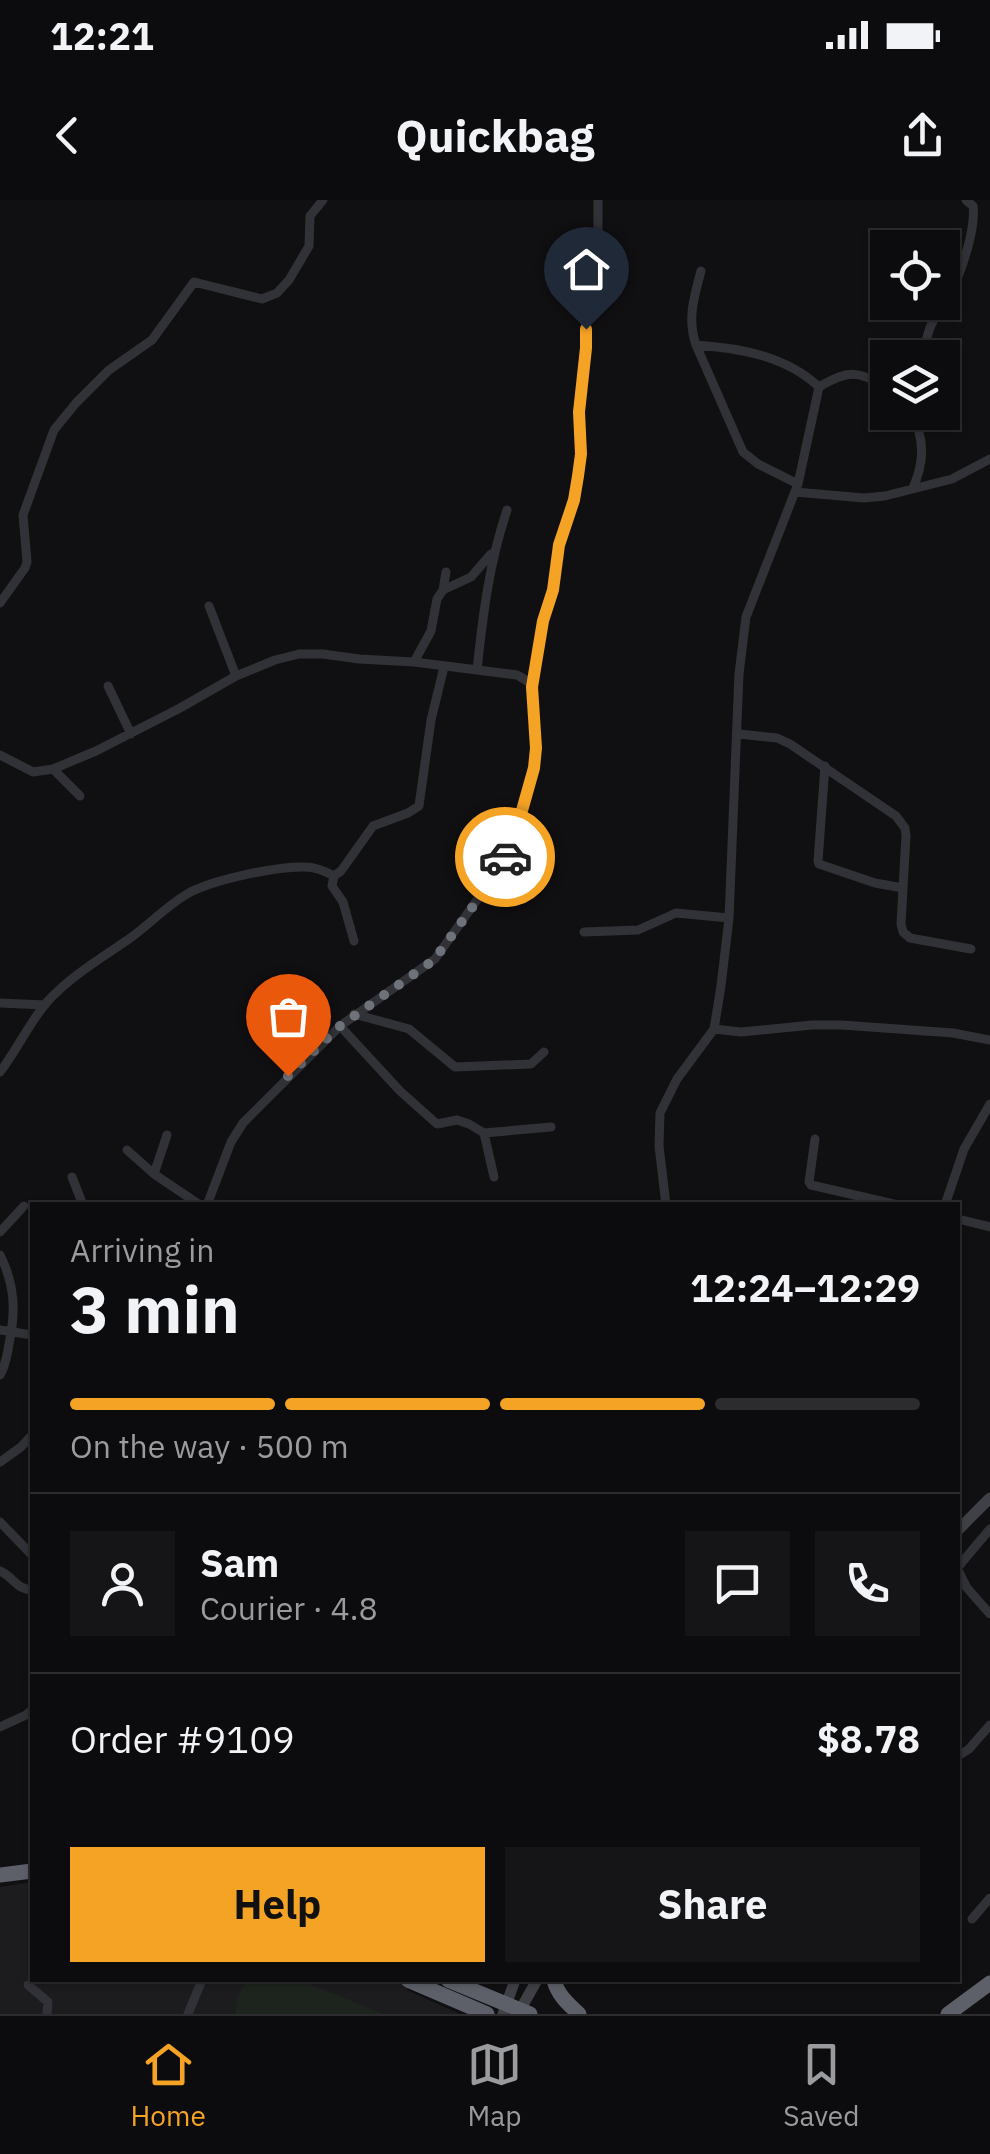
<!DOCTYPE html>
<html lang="en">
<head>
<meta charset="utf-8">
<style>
	body { margin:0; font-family:"IBM Plex Sans",sans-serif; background:#151517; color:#f1f3f6; height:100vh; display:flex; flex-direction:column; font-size:38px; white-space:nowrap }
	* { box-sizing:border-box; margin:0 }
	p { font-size:32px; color:#9a9b9e }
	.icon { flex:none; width:55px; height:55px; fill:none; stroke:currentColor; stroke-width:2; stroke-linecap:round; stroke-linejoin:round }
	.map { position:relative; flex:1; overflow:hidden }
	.side { position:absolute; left:30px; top:1002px; width:930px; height:780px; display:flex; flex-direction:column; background:#0c0c0e; border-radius:0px; box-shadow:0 2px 8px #0004,0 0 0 2px #2c2c2e }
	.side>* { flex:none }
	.controls { position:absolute; left:870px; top:30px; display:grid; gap:20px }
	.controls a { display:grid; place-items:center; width:90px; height:90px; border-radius:0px; background:#0c0c0e; box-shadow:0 2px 8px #0004,0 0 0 2px #2c2c2e; font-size:50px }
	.pin { position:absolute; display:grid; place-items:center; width:85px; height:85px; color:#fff; margin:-102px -42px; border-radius:50% 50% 50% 0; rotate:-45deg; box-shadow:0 0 10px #0007 }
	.pin .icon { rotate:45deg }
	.courier { position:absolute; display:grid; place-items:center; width:100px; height:100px; margin:-50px; border:8px solid #f5a325; border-radius:50%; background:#fff; color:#222; box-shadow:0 2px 12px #0007 }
	.overview em { font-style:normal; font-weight:700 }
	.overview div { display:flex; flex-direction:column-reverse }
	.overview { display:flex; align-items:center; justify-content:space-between; height:170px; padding:0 40px }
	h1 { font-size:65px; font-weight:700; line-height:75px }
	.bar { display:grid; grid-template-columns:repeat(4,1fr); gap:15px 10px; align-content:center; height:120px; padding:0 40px }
	.bar i { height:12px; border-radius:8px; background:#2c2c2e }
	.bar .active { background:#f5a325 }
	.bar p { grid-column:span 4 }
	.line { display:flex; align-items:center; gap:25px; padding:0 40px; border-top:2px solid #2c2c2e }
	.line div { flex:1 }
	.round { display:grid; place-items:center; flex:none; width:105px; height:105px; border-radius:0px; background:#151517 }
	.primary-button { display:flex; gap:20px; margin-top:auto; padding:20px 40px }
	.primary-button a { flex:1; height:115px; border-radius:0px; background:#f5a325; color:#111; font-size:40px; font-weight:700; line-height:115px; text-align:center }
	.primary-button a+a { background:#151517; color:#f1f3f6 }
	.status { display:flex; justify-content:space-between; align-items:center; height:70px; padding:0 50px; background:#0c0c0e; direction:ltr }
	.status svg { height:28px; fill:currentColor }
	header { display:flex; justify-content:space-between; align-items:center; height:130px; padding:0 40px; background:#0c0c0e; font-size:45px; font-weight:700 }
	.dock { display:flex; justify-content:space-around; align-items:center; height:140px; border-top:2px solid #2c2c2e; background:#0c0c0e; font-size:28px; color:#9a9b9e }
	.dock a { display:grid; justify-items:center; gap:5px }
	.dock .active { color:#f5a325 }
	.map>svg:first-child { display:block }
	.built { fill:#1c1c1f }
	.green { fill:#1c241d }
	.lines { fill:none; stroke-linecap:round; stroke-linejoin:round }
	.street { stroke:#313237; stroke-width:9 }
	.secondary { stroke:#3f4147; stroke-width:11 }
	.highway { stroke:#5d6068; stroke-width:15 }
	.done { stroke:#6e727b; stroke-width:10; stroke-dasharray:0 18 }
	.route { stroke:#f5a325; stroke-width:12 }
</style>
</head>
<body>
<div class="status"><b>12:21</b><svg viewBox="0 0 49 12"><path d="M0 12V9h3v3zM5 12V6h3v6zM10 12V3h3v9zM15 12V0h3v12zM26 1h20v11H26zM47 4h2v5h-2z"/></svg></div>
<header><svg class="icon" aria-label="back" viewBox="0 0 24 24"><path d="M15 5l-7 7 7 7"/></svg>Quickbag<svg class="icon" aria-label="share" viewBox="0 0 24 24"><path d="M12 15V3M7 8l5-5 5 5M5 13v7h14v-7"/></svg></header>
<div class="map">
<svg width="990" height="1814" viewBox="0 0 990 1814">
	<rect width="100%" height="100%" fill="#101012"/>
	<!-- built -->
	<path class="built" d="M32,1682V1780H411L407,1790L460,1814H0V1687Z"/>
	<!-- green -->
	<path class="green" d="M248,1780H299L383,1814H235L238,1795Z"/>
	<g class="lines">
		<!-- street -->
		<path class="street" d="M701,71C694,97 687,119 696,145C740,148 786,156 819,187
			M696,145L743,252L758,264L798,284
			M927,158C921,131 939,113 951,91C962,71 976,28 973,6L966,0
			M909,212C926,236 924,263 913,288
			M795,292L864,298L885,296L952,279L990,259
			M443,390L471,377L491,354
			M0,403L25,368L27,362L23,315L54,230L76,203L109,170L152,140L194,82L262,99L277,93L289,80L309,46L310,16L323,0
			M209,406L236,476
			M414,462L431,431L437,399L443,390L446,372
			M477,470C483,414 489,364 507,310
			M108,486L131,534
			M532,487L543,421L553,390L559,345L574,300L578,276L581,253L579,212L586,148V109L598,31V0
			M739,534L777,538L790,544L896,616L905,628L906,636L901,724L903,732L910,738L971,749
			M0,555L33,572L53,569L96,551L180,508L236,476L275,460L299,454H323L359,459L414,462L517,475L529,482L533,493L536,547L534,567L514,639L494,676L435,759L340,826L243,923L231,942L207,1005
			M825,566L818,661L819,664L875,683L903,688
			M53,569L80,596
			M584,732L638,730L676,713L729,718
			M354,741L343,702L332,686L334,676L341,671L373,626L408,613L419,606L431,520L444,467
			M0,803L45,805
			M354,814L409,829L455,867L531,864L544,852
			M340,826L400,891L437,924L457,920L469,924L484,933L551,927
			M714,829L741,832L812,825H842L953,833L990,840
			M0,872C17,850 29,823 47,802C70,777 98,760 126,741C147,727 165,707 187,694C211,680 277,666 305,667C316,667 325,671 334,676
			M484,933L494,977
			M815,939L809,982L811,985L898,1005
			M127,950L154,974L200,1005
			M154,974L167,935
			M72,977L83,1005
			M666,1005L659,946L660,913L677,879L714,829L721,786L729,718L739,474L746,417L798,284L819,187C848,170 858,170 888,188
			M945,1005L964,949L990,904
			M958,1019L990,1027
			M0,1032L24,1006
			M0,1055C15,1085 16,1111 9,1144C7,1155 6,1165 0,1175
			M0,1130L32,1135
			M0,1262L21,1247L32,1235
			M0,1322L32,1355
			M958,1367L990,1329
			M958,1370L967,1388L990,1414
			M0,1371C14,1377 15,1389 32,1390
			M0,1527L26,1515L32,1510
			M958,1556L969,1549L990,1525
			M972,1719L990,1698
			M28,1785L48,1802L47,1814
			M188,1814L202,1780"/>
		<!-- secondary -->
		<path class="secondary" d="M958,1330L990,1298
			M503,1814L515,1780
			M518,1814L537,1780"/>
		<!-- highway -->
		<path class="highway" d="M0,1675L32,1671
			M408,1780L487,1814
			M448,1780L530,1814
			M554,1780C557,1794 568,1804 579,1814
			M948,1814L990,1783"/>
	</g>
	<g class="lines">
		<!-- done -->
		<path class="done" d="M288,876L340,826L434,760L487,687L505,657"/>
		<!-- route -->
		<path class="route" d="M505,657L514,639L534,568L536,548L532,487L543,421L553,390L559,345L574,300L578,276L581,254L579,212L586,148V129"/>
	</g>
</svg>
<div class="controls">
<a><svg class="icon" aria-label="locate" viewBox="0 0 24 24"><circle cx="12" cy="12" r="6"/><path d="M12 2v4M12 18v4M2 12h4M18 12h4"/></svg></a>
<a><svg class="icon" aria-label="layers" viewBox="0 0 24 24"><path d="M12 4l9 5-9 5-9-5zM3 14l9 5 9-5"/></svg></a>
</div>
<div class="pin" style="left:288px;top:876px;background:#ea580c"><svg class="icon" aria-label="bag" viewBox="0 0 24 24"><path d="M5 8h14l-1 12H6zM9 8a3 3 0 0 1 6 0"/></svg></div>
<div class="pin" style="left:586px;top:129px;background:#1f2937"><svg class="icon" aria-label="home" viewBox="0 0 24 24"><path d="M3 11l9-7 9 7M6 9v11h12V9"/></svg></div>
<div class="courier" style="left:505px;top:657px"><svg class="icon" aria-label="car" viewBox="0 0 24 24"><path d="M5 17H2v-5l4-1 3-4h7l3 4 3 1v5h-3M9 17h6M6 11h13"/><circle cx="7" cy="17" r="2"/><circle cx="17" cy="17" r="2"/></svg></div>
<section class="side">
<div class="overview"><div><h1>3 min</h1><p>Arriving in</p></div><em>12:24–12:29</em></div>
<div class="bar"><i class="active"></i><i class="active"></i><i class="active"></i><i></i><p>On the way · 500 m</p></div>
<div class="line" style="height:180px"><a class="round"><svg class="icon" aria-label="person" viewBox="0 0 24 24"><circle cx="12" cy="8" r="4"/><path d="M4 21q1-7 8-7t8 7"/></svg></a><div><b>Sam</b><p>Courier · 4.8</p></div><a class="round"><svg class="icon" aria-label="chat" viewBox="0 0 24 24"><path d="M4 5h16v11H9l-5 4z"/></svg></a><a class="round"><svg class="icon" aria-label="phone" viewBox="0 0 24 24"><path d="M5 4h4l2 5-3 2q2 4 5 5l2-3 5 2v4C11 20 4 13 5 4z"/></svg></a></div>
<div class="line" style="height:130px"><div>Order #9109</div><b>$8.78</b></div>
<div class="primary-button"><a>Help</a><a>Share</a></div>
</section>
</div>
<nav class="dock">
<a class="active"><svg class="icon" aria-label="home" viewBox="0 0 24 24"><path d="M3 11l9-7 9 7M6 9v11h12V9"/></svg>Home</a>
<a><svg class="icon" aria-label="map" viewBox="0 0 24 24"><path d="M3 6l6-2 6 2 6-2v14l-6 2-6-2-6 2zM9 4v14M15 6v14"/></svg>Map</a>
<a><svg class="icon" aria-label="saved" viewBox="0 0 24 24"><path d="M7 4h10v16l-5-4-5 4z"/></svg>Saved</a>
</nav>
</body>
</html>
